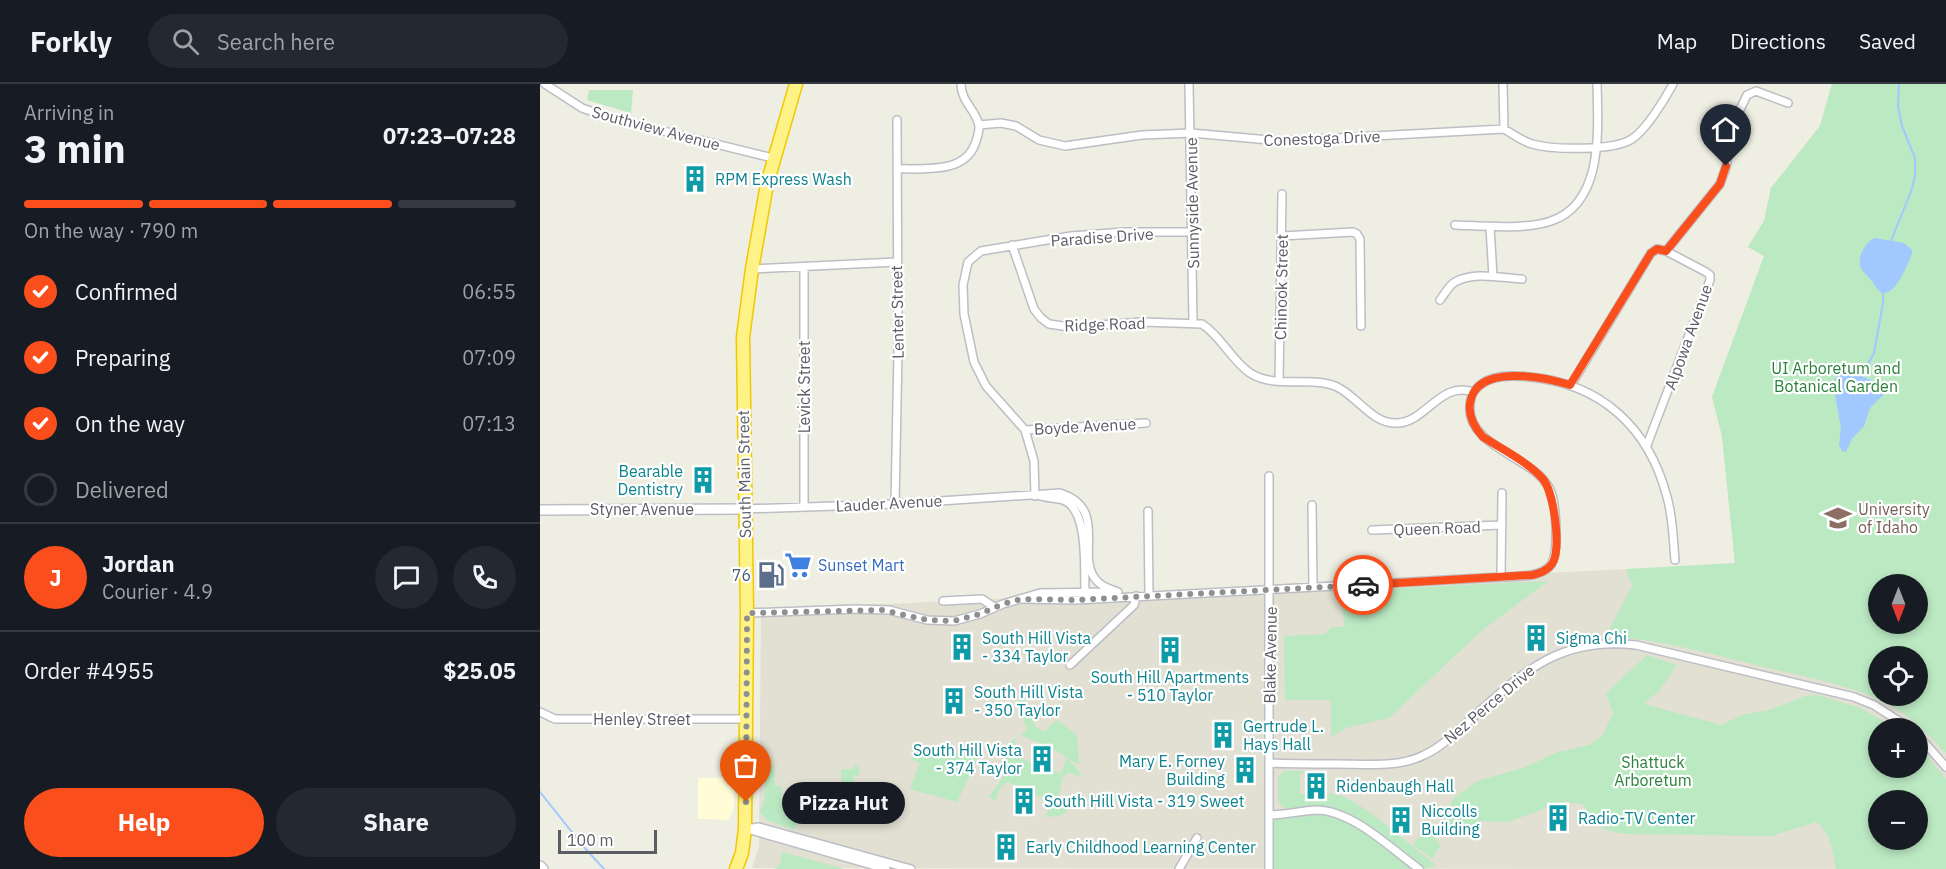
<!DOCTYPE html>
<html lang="en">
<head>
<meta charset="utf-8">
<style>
	body { margin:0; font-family:"IBM Plex Sans",sans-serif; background:#242831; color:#f1f3f6; height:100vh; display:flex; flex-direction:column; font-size:22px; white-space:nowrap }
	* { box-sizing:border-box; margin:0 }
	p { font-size:20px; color:#9ea1a6 }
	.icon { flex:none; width:33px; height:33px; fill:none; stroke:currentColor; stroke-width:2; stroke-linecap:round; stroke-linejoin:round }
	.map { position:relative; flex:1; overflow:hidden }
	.panel { display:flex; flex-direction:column; background:#171b24; width:540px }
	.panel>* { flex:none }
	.needle { width:39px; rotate:180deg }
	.buttons { position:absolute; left:1328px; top:490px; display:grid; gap:12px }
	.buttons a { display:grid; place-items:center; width:60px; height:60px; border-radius:50%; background:#171b24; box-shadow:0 3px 9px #0003; font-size:30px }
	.scale { position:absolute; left:18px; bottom:15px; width:99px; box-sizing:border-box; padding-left:6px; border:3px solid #5a5d64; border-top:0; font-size:16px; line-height:21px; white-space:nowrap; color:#5a5d64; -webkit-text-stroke:4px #fff; paint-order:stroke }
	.pin { position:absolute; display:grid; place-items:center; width:51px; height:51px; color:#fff; margin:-62px -26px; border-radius:50% 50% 50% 0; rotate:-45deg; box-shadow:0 0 6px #0007 }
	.pin .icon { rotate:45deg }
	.courier { position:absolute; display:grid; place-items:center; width:60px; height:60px; margin:-30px; border:4px solid #fa4f1d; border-radius:50%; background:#fff; color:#222; box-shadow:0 2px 8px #0007 }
	.bubble { position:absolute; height:42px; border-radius:21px; background:#171b24; box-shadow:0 3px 9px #0003; font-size:20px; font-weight:700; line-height:42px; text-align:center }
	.head em { font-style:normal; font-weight:700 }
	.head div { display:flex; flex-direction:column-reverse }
	.head { display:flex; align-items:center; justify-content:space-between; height:102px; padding:0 24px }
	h1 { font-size:39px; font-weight:700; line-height:45px }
	.bar { display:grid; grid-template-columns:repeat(4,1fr); gap:9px 6px; align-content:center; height:72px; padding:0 24px }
	.bar i { height:8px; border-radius:4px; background:#363941 }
	.bar .selected { background:#fa4f1d }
	.bar p { grid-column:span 4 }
	.line { display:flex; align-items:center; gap:15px; padding:0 24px; border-top:2px solid #363941 }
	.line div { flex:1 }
	.round { display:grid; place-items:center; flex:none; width:63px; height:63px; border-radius:32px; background:#242831 }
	ol { padding:0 24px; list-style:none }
	li { display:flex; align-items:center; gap:18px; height:66px }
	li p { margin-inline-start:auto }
	li .icon { padding:6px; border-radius:50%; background:#fa4f1d; color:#fff; stroke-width:4 }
	li:last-child { color:#9ea1a6 }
	li i { width:33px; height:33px; border:3px solid #363941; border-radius:50% }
	.action { display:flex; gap:12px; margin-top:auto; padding:12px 24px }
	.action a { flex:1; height:69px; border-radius:36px; background:#fa4f1d; color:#fff; font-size:24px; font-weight:700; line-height:69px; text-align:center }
	.action a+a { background:#242831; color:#f1f3f6 }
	header { display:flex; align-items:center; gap:36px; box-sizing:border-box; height:84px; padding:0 30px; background:#171b24; border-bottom:2px solid #363941 }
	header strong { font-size:28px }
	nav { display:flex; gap:33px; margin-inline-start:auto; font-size:21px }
	.search { width:420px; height:54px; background:#242831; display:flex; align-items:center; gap:15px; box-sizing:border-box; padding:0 21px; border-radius:33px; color:#9ea1a6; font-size:22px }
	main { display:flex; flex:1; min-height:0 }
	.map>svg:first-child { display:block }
	.commercial { fill:#fffcd6 }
	.education { fill:#e1e0d2; fill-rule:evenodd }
	.green { fill:#bbe9c2; fill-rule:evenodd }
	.water { fill:#a1c8ff }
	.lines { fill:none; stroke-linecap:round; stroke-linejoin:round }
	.stream { stroke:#a1c8ff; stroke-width:2 }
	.street-casing { stroke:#bcbec5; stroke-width:10 }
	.secondary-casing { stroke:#bdbfc7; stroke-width:12 }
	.highway-casing { stroke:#f0c900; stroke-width:15 }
	.street { stroke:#fff; stroke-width:7 }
	.secondary { stroke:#fff; stroke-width:9 }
	.highway { stroke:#fff388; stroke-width:12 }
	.done { stroke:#8e9090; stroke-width:6; stroke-dasharray:0 10.8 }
	.route { stroke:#fa4f1d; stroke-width:8 }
	.labels { text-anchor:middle; stroke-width:4.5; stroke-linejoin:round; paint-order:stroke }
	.street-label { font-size:16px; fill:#5a5d64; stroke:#fff }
	.culture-label { font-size:16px; fill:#0d838f; stroke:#fff; text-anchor:start }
	.park-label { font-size:16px; fill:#2b823c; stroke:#fff }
	.education-label { font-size:16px; fill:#785e54; stroke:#fff; text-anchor:start }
	.shop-label { font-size:16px; fill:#366cbe; stroke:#fff; text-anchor:start }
	.service-label { font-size:16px; fill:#4e5e75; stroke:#fff; text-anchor:end }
</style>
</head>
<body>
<header>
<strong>Forkly</strong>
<div class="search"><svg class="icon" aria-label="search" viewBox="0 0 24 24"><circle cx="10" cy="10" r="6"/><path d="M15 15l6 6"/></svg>Search here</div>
<nav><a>Map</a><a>Directions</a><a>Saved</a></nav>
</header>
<main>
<section class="panel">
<div class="head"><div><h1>3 min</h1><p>Arriving in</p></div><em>07:23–07:28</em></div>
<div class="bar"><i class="selected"></i><i class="selected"></i><i class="selected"></i><i></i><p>On the way · 790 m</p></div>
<ol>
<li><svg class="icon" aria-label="check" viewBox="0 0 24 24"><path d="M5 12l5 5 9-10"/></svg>Confirmed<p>06:55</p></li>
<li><svg class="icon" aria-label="check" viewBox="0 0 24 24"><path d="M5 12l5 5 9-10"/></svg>Preparing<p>07:09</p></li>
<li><svg class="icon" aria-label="check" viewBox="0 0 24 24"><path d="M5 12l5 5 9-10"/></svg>On the way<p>07:13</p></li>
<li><i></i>Delivered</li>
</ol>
<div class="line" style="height:108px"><b class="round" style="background:#fa4f1d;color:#fff">J</b><div><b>Jordan</b><p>Courier · 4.9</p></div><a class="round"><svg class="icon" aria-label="chat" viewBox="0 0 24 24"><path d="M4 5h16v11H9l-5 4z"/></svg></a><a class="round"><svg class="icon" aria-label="phone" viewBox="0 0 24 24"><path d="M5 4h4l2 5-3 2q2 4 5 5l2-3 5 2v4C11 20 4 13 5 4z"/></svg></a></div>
<div class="line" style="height:78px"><div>Order #4955</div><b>$25.05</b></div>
<div class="action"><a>Help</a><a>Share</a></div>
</section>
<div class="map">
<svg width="1406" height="785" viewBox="0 0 1406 785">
	<rect width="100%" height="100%" fill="#efeee2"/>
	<!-- commercial -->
	<path class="commercial" d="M158,694H194V726L188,736L158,735Z"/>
	<!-- education -->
	<path class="education" d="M1292,0H1406V785L212,784L219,762L221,526L1195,480L1182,352L1172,313L1224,172L1208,163L1224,137L1231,104L1280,42ZM1338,501H1377V540H1338ZM1338,573H1377V612H1338ZM1338,645H1377V684H1338ZM1338,717H1377V756H1338Z"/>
	<!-- green -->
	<path class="green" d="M1292,0H1406V670C1390,651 1373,634 1351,622C1314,601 1270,594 1229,584C1175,571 1121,555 1066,552L1092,502L1086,485L1195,479L1182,352L1172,313L1224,172L1208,163L1224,137L1231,104L1280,42ZM1338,501H1377V540H1338ZM1338,573H1377V612H1338Z
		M49,6H93L91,29L47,16Z
		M1008,497L939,549L849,634L806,644L791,653V616H745L744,552L785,550L791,543H804L802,507Z
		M1107,571L1137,581L1119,607L1104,620L1181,641L1202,631L1229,626L1265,612L1277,611L1320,624L1358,645H1338V684H1377V660L1403,691L1406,696V785H1296C1293,768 1291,748 1276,738L1231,752L1087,750C1057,746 1059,743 1042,720L1023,718L968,738L940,737L923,746L911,742L902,734L914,714L937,697L983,684L1018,668L1049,661L1063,651L1073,629L1066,609ZM1338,717H1377V756H1338Z
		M484,614L495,642L504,648L517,636L537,651L539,681L508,662L481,652L487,645L477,617Z
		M476,654L473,670L502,684L521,689L527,674L536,683L542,693L528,689L523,693L517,718L529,722L527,728L518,732L506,733L510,718L507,715L482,707V703L467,698L459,706L455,718L449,712C471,687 461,689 464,662Z
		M398,665L438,674L417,718L370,705L380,679L371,675L385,667Z
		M314,680L319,684L320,691L314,692L313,717L302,718L301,685H313Z
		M224,681H234L235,701L241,702L242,718L264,721L271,733C261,734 258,737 254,746L227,736L220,728L225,713Z
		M744,687H765V689H760V710C772,710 786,708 798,711C819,715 874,764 893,779L894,782L884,785C860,768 822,731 795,725C778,721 760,728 743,723L738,717V694Z
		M775,726L803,731L879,785H729V731Z
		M886,750H892L900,761L893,775L873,761L880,752Z
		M242,768L304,785H235L240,780Z"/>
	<!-- water -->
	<path class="water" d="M1335,154L1364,159L1372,166V170C1368,178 1353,222 1337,205C1335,203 1334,199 1332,197C1329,193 1325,190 1322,186C1315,176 1325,158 1335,154Z
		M1300,283L1345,302V309L1330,324L1324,342L1312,355L1306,368L1302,367L1299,361L1301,344L1293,300Z"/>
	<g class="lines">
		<!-- stream -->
		<path class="stream" d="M1351,157L1372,105L1375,91V74L1362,42L1358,23L1359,0
			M1322,291L1334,269L1343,219V208
			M0,708L43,762L64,785"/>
		<defs>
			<path id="street" d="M5,0L42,24L71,34L233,74
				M649,0L653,239
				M963,0L964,45
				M439,41L461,39L476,42L499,56L525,62L602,51L651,49L741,57L964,45C973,50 982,57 992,60C1014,66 1073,67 1092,55C1106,46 1125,15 1133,0
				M357,85C384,84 424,90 435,60C437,55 439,47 439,42C437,27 421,18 421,0
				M915,141C942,142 986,146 1011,137C1064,119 1058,46 1057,0
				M950,143L953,192
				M742,152L813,148L817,150L820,155L821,242
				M472,161L494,225L501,234L509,240L530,243L603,238L662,240C681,252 691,276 710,289C735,305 769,292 795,302C817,311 831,340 857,339C885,339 901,296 933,308
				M264,183V423
				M212,185L356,178
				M900,216C904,211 909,201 915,198C934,187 962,194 982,195
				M739,297L742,110
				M1031,301L1111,169L1117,165L1126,167L1180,100L1186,83L1192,42L1207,11L1216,7L1248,19
				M485,346L606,339
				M1107,361L1170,196V191L1166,188L1126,167
				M495,412L494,377L485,346L446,302L434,278L424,230L423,201L428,178L441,167L531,152L584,148H653
				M500,412C507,414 516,414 523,416C549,425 544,485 545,508
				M355,420L358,268L357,36
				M772,421L773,503
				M204,425L355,420L520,409C570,425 534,473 557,497C562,503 570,505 578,508
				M608,427L609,511
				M832,446L962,441
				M961,493L962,409
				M481,515L536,516L961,493C976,492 997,494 1009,483C1020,473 1016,422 1011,408C1009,403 1005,397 1001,393C981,372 927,357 930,323C930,317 931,311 935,306C948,290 972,291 990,293C1062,300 1109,344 1127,413C1133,433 1133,455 1135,476
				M403,517L442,515L454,523
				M207,529L316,525L349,526L387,536L414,537L440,530L463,520L500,509L572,508
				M530,581L594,521L596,512
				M0,628L15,635H206
				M1377,650L1406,683
				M729,679C752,680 775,680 798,680C826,680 859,684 884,671C902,663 916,648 931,635C983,588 1020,552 1096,561L1314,613L1334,621L1371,645
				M729,731C745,731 760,727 776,726C812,726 850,764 879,785
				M205,745L219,743L371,785
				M207,745L346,785
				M639,785L657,754
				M729,785V392"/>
			<path id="secondary" d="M0,426L204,425
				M0,782L3,785"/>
			<path id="highway" d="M196,785L202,769L205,745L207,529L203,253L212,185L227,100L256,0"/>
		</defs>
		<!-- street casing -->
		<use href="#street" class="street-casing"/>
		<!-- secondary casing -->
		<use href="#secondary" class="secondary-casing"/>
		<!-- highway casing -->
		<use href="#highway" class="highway-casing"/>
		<!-- street -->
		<use href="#street" class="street"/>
		<!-- secondary -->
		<use href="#secondary" class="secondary"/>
		<!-- highway -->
		<use href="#highway" class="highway"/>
	</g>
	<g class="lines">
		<!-- done -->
		<path class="done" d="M206,718L207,529L342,526L387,536L414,537L440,530L463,520L481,515L536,516L823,501"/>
		<!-- route -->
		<path class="route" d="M823,501L992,491C1000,489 1007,487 1012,480C1022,466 1014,409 1003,395C988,378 962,365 943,353C934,343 928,332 930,319C936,279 1004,293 1030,301L1111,169L1117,165L1126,167L1180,100L1186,82"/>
	</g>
	<!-- icons -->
	<defs>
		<symbol id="building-bare" viewBox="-9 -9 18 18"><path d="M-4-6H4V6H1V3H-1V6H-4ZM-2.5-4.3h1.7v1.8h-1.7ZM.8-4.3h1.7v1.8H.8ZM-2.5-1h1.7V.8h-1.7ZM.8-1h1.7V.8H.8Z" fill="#0f9aa8" stroke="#fff" stroke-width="2.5" paint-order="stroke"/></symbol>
		<symbol id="university-bare" viewBox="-9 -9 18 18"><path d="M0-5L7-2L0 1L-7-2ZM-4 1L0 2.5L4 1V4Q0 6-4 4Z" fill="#8d6e63" stroke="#fff" stroke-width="2.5" paint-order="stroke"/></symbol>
		<symbol id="supermarket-bare" viewBox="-9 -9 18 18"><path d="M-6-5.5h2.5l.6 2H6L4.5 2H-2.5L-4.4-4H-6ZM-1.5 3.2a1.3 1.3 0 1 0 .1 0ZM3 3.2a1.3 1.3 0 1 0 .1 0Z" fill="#3f7fe0" stroke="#fff" stroke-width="2.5" paint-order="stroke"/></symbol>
		<symbol id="fuel-bare" viewBox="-9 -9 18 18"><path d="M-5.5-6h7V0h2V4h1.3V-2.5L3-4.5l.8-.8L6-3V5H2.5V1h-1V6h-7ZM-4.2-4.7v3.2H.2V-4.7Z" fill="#5c6f8a" stroke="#fff" stroke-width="2.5" paint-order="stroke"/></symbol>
	</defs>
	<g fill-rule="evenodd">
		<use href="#building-bare" x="136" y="76" width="38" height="38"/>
		<use href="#building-bare" x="144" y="377" width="38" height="38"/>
		<use href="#university-bare" x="1279" y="415" width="38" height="38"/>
		<use href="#supermarket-bare" x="239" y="462" width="38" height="38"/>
		<use href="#fuel-bare" x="212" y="472" width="38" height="38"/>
		<use href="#building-bare" x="977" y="535" width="38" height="38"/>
		<use href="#building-bare" x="403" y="544" width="38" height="38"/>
		<use href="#building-bare" x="611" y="547" width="38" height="38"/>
		<use href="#building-bare" x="395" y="598" width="38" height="38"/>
		<use href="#building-bare" x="664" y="632" width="38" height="38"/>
		<use href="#building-bare" x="483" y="656" width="38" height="38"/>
		<use href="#building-bare" x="686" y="667" width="38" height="38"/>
		<use href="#building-bare" x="757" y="683" width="38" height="38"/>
		<use href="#building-bare" x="465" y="698" width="38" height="38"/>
		<use href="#building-bare" x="999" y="715" width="38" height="38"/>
		<use href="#building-bare" x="842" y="717" width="38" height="38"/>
		<use href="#building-bare" x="447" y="744" width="38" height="38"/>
	</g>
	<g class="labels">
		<!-- street labels -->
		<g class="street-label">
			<text transform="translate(116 44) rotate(15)" y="6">Southview Avenue</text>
			<text transform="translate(782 54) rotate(-2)" y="6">Conestoga Drive</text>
			<text transform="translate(652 119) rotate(-91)" y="6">Sunnyside Avenue</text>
			<text transform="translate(562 153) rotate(-4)" y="6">Paradise Drive</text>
			<text transform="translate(741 203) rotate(-89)" y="6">Chinook Street</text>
			<text transform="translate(357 228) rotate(-91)" y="6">Lenter Street</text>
			<text transform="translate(565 240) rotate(-2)" y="6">Ridge Road</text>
			<text transform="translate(1148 253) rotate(-70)" y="6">Alpowa Avenue</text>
			<text transform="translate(264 303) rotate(-90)" y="6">Levick Street</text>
			<text transform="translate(545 342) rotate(-3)" y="6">Boyde Avenue</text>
			<text transform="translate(204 390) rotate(-91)" y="6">South Main Street</text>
			<text transform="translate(349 419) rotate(-3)" y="6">Lauder Avenue</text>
			<text x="102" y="431">Styner Avenue</text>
			<text transform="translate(897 444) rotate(-2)" y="6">Queen Road</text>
			<text transform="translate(730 571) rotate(-89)" y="6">Blake Avenue</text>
			<text transform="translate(949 620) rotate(-40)" y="6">Nez Perce Drive</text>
			<text x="102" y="641">Henley Street</text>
		</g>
		<!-- culture labels -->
		<g class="culture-label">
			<text x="175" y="101">RPM Express Wash</text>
			<text x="143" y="393" text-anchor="end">Bearable<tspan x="143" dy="18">Dentistry</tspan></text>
			<text x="442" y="560">South Hill Vista<tspan x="442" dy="18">- 334 Taylor</tspan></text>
			<text x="1016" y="560">Sigma Chi</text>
			<text x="630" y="599" text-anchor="middle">South Hill Apartments<tspan x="630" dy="18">- 510 Taylor</tspan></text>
			<text x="434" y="614">South Hill Vista<tspan x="434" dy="18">- 350 Taylor</tspan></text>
			<text x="703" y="648">Gertrude L.<tspan x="703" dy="18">Hays Hall</tspan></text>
			<text x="482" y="672" text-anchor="end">South Hill Vista<tspan x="482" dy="18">- 374 Taylor</tspan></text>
			<text x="685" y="683" text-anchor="end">Mary E. Forney<tspan x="685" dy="18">Building</tspan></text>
			<text x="796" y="708">Ridenbaugh Hall</text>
			<text x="504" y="723">South Hill Vista - 319 Sweet</text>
			<text x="881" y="733">Niccolls<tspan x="881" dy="18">Building</tspan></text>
			<text x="1038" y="740">Radio-TV Center</text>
			<text x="486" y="769">Early Childhood Learning Center</text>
		</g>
		<!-- park labels -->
		<g class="park-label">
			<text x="1296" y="290">UI Arboretum and<tspan x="1296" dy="18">Botanical Garden</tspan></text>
			<text x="1113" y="684">Shattuck<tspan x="1113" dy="18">Arboretum</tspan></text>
		</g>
		<!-- education labels -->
		<g class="education-label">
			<text x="1318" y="431">University<tspan x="1318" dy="18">of Idaho</tspan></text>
		</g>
		<!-- shop labels -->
		<g class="shop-label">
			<text x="278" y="487">Sunset Mart</text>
		</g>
		<!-- service labels -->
		<g class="service-label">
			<text x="211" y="497">76</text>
		</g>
	</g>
</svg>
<div class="buttons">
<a><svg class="needle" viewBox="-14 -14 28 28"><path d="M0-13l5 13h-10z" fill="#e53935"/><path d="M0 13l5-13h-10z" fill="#9ea1a6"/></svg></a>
<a><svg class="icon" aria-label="locate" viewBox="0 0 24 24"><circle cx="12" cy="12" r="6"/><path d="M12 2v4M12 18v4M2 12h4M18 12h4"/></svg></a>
<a>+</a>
<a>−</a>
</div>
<div class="scale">100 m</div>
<div class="pin" style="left:206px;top:718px;background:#ea580c"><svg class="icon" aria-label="bag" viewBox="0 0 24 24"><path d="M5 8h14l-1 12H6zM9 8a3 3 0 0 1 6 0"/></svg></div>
<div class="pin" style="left:1186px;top:82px;background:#1f2937"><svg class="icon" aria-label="home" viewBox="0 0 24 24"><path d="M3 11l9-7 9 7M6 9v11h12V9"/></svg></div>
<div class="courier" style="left:823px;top:501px"><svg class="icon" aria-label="car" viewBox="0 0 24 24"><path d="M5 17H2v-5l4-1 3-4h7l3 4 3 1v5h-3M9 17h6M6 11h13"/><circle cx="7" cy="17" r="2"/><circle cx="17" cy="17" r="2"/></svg></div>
<div class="bubble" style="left:242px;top:698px;width:123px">Pizza Hut</div>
</div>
</main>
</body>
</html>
